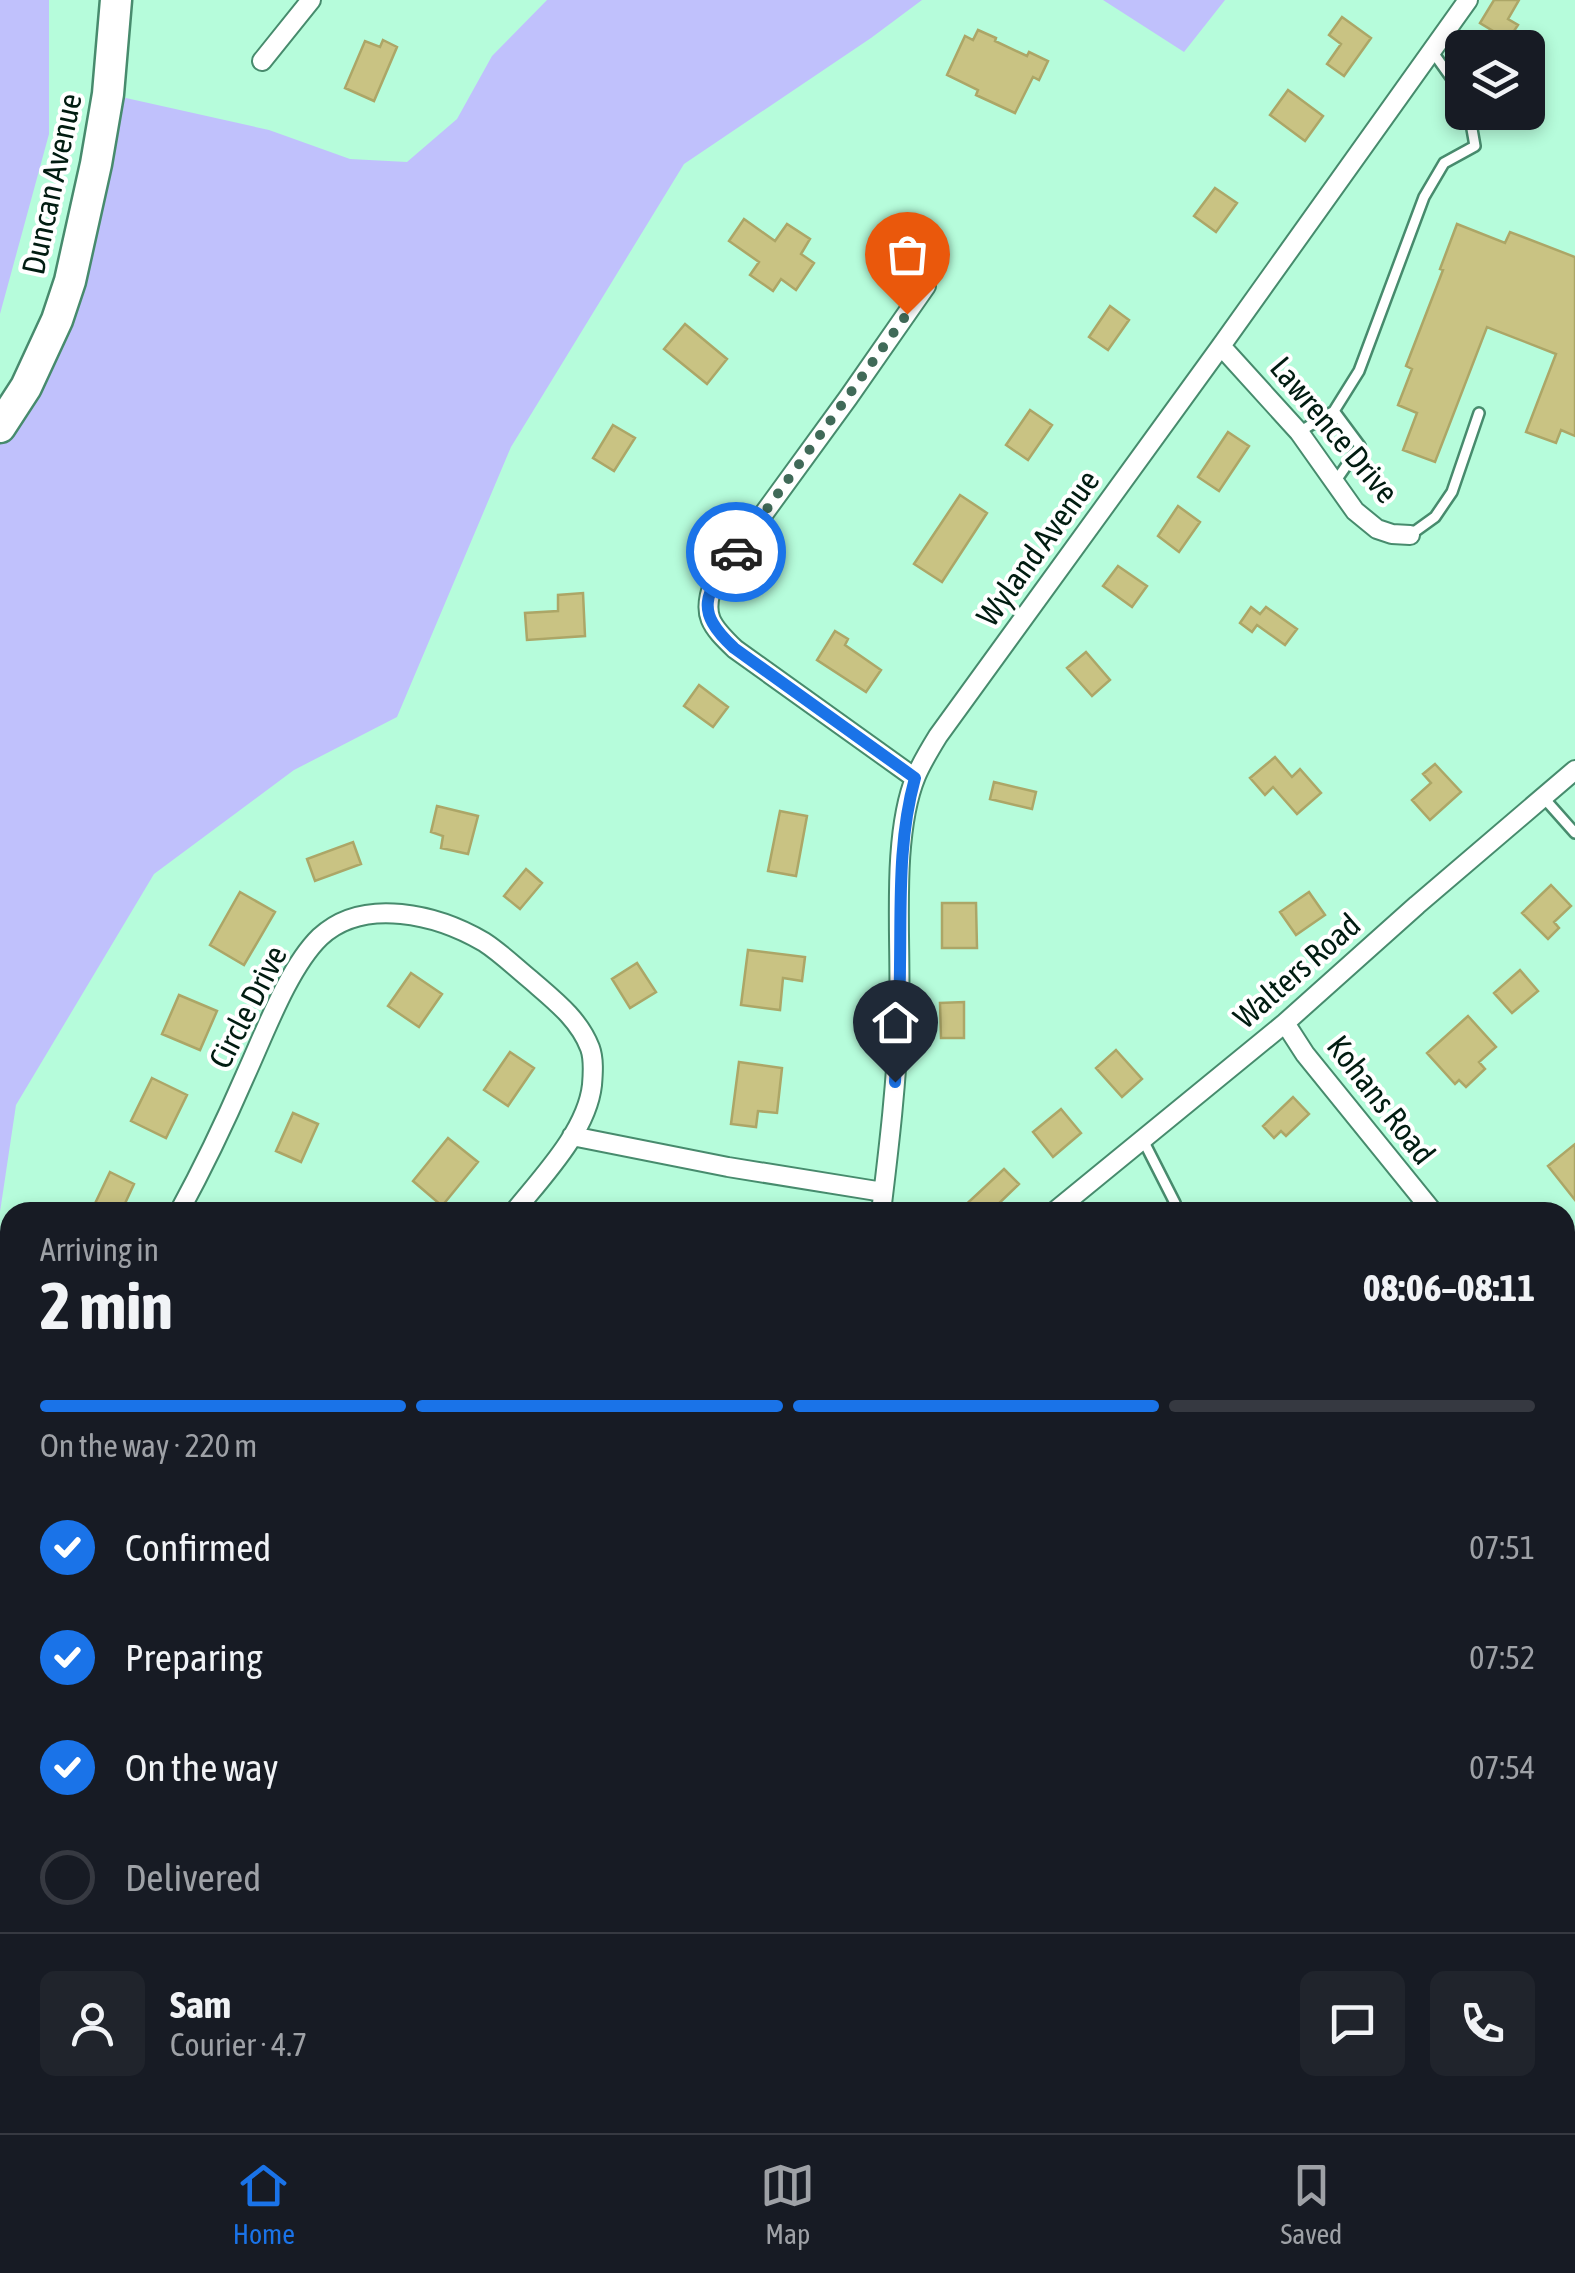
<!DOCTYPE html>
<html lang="en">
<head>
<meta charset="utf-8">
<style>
	body { margin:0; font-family:"Asap Condensed",sans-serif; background:#20242c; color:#f1f3f6; height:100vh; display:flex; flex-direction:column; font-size:38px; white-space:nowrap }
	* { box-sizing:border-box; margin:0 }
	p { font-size:32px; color:#9ea1a6 }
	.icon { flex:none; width:55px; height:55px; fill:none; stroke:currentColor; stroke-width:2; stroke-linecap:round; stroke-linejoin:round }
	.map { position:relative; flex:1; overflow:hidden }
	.sheet { position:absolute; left:0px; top:1202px; width:1575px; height:932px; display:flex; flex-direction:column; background:#171b24; border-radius:30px 30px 0 0; box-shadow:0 5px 15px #0003 }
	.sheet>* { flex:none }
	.buttons { position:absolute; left:1445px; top:30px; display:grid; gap:20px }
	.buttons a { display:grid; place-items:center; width:100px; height:100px; border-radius:15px; background:#171b24; box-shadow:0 5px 15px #0003; font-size:50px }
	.pin { position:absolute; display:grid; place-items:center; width:85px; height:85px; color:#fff; margin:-102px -42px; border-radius:50% 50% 50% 0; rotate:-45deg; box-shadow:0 0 10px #0007 }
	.pin .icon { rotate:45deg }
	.courier { position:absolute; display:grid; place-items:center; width:100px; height:100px; margin:-50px; border:8px solid #1a73e8; border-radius:50%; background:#fff; color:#222; box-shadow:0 2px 12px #0007 }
	.headline em { font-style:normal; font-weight:700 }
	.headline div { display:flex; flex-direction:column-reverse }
	.headline { display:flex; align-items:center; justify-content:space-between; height:170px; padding:0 40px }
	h1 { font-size:65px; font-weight:700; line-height:75px }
	.bar { display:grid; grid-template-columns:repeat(4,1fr); gap:15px 10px; align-content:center; height:120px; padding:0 40px }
	.bar i { height:12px; border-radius:8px; background:#363941 }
	.bar .current { background:#1a73e8 }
	.bar p { grid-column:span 4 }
	.line { display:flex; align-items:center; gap:25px; padding:0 40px; border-top:2px solid #363941 }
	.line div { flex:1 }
	.round { display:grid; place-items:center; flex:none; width:105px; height:105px; border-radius:15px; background:#20242c }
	ol { padding:0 40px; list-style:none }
	li { display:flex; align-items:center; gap:30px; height:110px }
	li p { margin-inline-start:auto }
	li .icon { padding:10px; border-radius:50%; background:#1a73e8; color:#fff; stroke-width:4 }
	li:last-child { color:#9ea1a6 }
	li i { width:55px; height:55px; border:5px solid #363941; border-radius:50% }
	.dock { display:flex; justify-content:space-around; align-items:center; height:140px; border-top:2px solid #363941; background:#171b24; font-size:28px; color:#9ea1a6 }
	.dock a { display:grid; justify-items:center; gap:5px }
	.dock .current { color:#1a73e8 }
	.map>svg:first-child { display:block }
	.green { fill:#c0c1fc }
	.building { fill:#c9c383; stroke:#aca667; stroke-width:2.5 }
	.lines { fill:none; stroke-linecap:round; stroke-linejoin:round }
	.lane-casing { stroke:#478b6d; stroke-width:14 }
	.street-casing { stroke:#478b6d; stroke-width:22 }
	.primary-casing { stroke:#478b6d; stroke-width:35 }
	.lane { stroke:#fff; stroke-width:9 }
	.street { stroke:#fff; stroke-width:18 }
	.primary { stroke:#fff; stroke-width:30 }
	.done { stroke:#406a58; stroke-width:10; stroke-dasharray:0 18 }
	.route { stroke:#1a73e8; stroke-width:12 }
	.labels { text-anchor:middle; stroke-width:8; stroke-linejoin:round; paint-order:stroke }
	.street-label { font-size:32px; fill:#011c11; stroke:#fff }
</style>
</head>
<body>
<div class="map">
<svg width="1575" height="2133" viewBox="0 0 1575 2133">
	<rect width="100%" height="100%" fill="#b6fcdb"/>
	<!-- green -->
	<path class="green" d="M0,0H49V134L0,314Z
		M547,0H922L871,38L684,164L511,447L397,717L294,770L154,874L16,1105L0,1212V427L26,387L108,94L269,130L350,159L407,162L457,119L492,56Z
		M1103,0H1225L1184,52Z
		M0,1404L10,1435V2125H34L26,2133H0Z
		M379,2125H550L552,2133H385Z"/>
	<!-- building -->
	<path class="building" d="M1494,0H1519L1508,19L1518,25L1508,40L1480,23Z
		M1342,17L1371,38L1344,76L1327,64L1341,44L1329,35Z
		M978,30L996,38L995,41L1027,56L1029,52L1048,61L1039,80L1033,77L1015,113L976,95L978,90L947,75L965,36L973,40Z
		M383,40L397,47L374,101L345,88L365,41L380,47Z
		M1288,90L1323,116L1305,141L1270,115Z
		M1215,188L1237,203L1216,232L1194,216Z
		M744,219L775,241L787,224L810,239L801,254L814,263L796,290L781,279L773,291L750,275L759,262L729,241Z
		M1457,224L1505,243L1510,232L1575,257V436L1561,430L1556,443L1526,432L1556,354L1487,327L1435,462L1403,450L1417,413L1398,405L1412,369L1406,366L1443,270L1440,269Z
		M1110,306L1129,320L1108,350L1089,337Z
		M685,324L727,359L707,384L664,349Z
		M1030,410L1052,425L1028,460L1006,445Z
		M613,425L635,438L614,471L593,458Z
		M1228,432L1249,446L1219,491L1198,477Z
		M960,495L987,513L942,582L914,564Z
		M1178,506L1200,522L1179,552L1158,536Z
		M1118,566L1147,586L1132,607L1103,586Z
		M583,593L585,636L527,640L525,613L558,611V595Z
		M1251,607L1260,614L1266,607L1297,629L1285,645L1257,625L1252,632L1240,623Z
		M835,631L848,639L845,645L881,670L866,692L817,660Z
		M1086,652L1110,680L1092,696L1067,668Z
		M699,685L728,707L713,727L684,706Z
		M1275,757L1292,777L1300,769L1321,793L1297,814L1273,787L1265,795L1250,778Z
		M1435,764L1461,792L1430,820L1412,800L1431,783L1423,774Z
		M994,782L1036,792L1032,809L990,799Z
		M437,806L478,816L468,854L441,848L443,836L431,832Z
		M780,811L807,816L796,876L768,871Z
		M353,842L361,864L315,881L307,859Z
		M526,869L542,883L520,909L504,896Z
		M1551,885L1571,906L1554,922L1559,928L1548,939L1522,913Z
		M240,892L275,912L244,965L210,945Z
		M1309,892L1325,915L1296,935L1280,912Z
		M942,903H976L977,948H942Z
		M748,950L805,957L802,981L783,978L780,1010L741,1005Z
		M637,963L656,992L630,1008L612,979Z
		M1520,970L1538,991L1512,1013L1494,993Z
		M411,973L442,994L419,1027L388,1006Z
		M179,995L217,1011L200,1050L162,1034Z
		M964,1002V1038H941L940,1003Z
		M1468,1016L1496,1047L1479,1062L1485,1069L1466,1087L1459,1080L1455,1084L1427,1053Z
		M1116,1050L1142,1079L1122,1097L1096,1068Z
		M510,1052L534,1068L508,1106L484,1090Z
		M739,1062L782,1068L777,1113L758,1111L756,1127L731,1124Z
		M152,1078L187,1095L166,1138L131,1121Z
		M1293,1097L1309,1114L1286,1136L1281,1131L1274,1138L1263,1126Z
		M1061,1109L1081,1133L1053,1157L1033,1132Z
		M293,1113L318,1124L301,1162L276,1151Z
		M448,1138L478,1162L442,1206L413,1181Z
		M1575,1144V1200L1548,1166Z
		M1004,1169L1019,1184L990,1212H958Z
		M110,1172L134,1184L121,1212H91Z"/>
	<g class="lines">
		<defs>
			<path id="lane" d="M1432,51L1462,93
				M1334,411L1360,446L1335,482
				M1299,432L1334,411L1359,371L1424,197L1444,163L1475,146L1469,112
				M1410,535L1435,517L1452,492L1479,413
				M1543,797L1575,833
				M1143,1140L1175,1203L1166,1212"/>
			<path id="street" d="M262,61L311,0
				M1221,346L1299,432L1355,511L1377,529L1392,534L1410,535
				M915,778L735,649C711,626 701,615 714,582L848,398L926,286
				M1285,1023L1305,1054L1433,1212
				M572,1136L728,1167L883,1192
				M179,1212C203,1168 225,1122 245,1076C264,1035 288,968 320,937C364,896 438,915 484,942C501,953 515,967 531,980C554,1000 579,1019 590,1048C594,1059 593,1073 592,1085C587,1131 542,1177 514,1212
				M881,1212C889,1147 897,1080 899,1013C902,944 890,839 916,776C922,762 930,749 938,736L1221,346L1468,0
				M1054,1212L1285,1023L1417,905L1575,770
				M1565,1375L1575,1387
				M1565,1496L1575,1487
				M785,2125L788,2133
				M1132,2125L1137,2133
				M1064,2133V2125"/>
			<path id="primary" d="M0,427L26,387L57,320L70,281L96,164L108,94L116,0"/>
		</defs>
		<!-- lane casing -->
		<use href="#lane" class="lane-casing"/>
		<!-- street casing -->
		<use href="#street" class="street-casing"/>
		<!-- primary casing -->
		<use href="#primary" class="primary-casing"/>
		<!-- lane -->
		<use href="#lane" class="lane"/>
		<!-- street -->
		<use href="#street" class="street"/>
		<!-- primary -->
		<use href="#primary" class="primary"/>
	</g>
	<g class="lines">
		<!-- done -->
		<path class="done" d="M736,552L907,314"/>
		<!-- route -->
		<path class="route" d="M736,552C706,593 692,609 734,648L915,778C898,840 901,902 900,965C900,1004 897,1043 895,1082"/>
	</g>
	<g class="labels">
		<!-- street labels -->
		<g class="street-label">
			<text transform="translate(52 184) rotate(-78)" y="11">Duncan Avenue</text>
			<text transform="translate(1334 430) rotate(50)" y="11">Lawrence Drive</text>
			<text transform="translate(1038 548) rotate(-54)" y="11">Wyland Avenue</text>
			<text transform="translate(1297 971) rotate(-41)" y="11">Walters Road</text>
			<text transform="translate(248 1007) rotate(-63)" y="11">Circle Drive</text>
			<text transform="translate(1381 1100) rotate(52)" y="11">Kohans Road</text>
		</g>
	</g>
</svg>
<div class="buttons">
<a><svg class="icon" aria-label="layers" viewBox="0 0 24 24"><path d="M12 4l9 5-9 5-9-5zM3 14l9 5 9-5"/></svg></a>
</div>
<div class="pin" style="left:907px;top:314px;background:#ea580c"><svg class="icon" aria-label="bag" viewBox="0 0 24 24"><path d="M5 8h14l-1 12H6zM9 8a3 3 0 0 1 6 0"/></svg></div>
<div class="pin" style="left:895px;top:1082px;background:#1f2937"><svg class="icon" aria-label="home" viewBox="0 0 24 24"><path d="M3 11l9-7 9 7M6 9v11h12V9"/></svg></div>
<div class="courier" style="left:736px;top:552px"><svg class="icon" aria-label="car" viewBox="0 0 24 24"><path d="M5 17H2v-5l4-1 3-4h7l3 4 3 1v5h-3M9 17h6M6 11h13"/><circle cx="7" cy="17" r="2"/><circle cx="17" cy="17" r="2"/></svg></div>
<section class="sheet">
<div class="headline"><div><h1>2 min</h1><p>Arriving in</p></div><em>08:06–08:11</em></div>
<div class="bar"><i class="current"></i><i class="current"></i><i class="current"></i><i></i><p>On the way · 220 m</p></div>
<ol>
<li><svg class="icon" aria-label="check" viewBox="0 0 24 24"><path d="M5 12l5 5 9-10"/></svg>Confirmed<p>07:51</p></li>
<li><svg class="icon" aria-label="check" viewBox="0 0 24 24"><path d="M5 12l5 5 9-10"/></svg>Preparing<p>07:52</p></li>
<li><svg class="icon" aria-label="check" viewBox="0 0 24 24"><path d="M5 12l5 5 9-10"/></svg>On the way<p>07:54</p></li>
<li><i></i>Delivered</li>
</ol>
<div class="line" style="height:180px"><a class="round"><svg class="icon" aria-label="person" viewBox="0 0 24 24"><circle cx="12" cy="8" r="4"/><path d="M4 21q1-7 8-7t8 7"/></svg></a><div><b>Sam</b><p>Courier · 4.7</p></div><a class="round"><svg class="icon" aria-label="chat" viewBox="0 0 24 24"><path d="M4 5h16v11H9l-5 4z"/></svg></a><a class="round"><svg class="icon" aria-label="phone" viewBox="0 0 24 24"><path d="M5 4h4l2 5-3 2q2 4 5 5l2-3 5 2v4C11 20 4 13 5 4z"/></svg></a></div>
</section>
</div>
<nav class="dock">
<a class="current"><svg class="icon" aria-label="home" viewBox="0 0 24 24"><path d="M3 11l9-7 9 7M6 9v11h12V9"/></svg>Home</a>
<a><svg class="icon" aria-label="map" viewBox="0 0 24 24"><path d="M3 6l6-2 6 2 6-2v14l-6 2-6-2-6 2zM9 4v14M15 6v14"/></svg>Map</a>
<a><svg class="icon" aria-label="saved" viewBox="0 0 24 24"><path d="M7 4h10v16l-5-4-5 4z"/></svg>Saved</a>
</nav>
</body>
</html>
